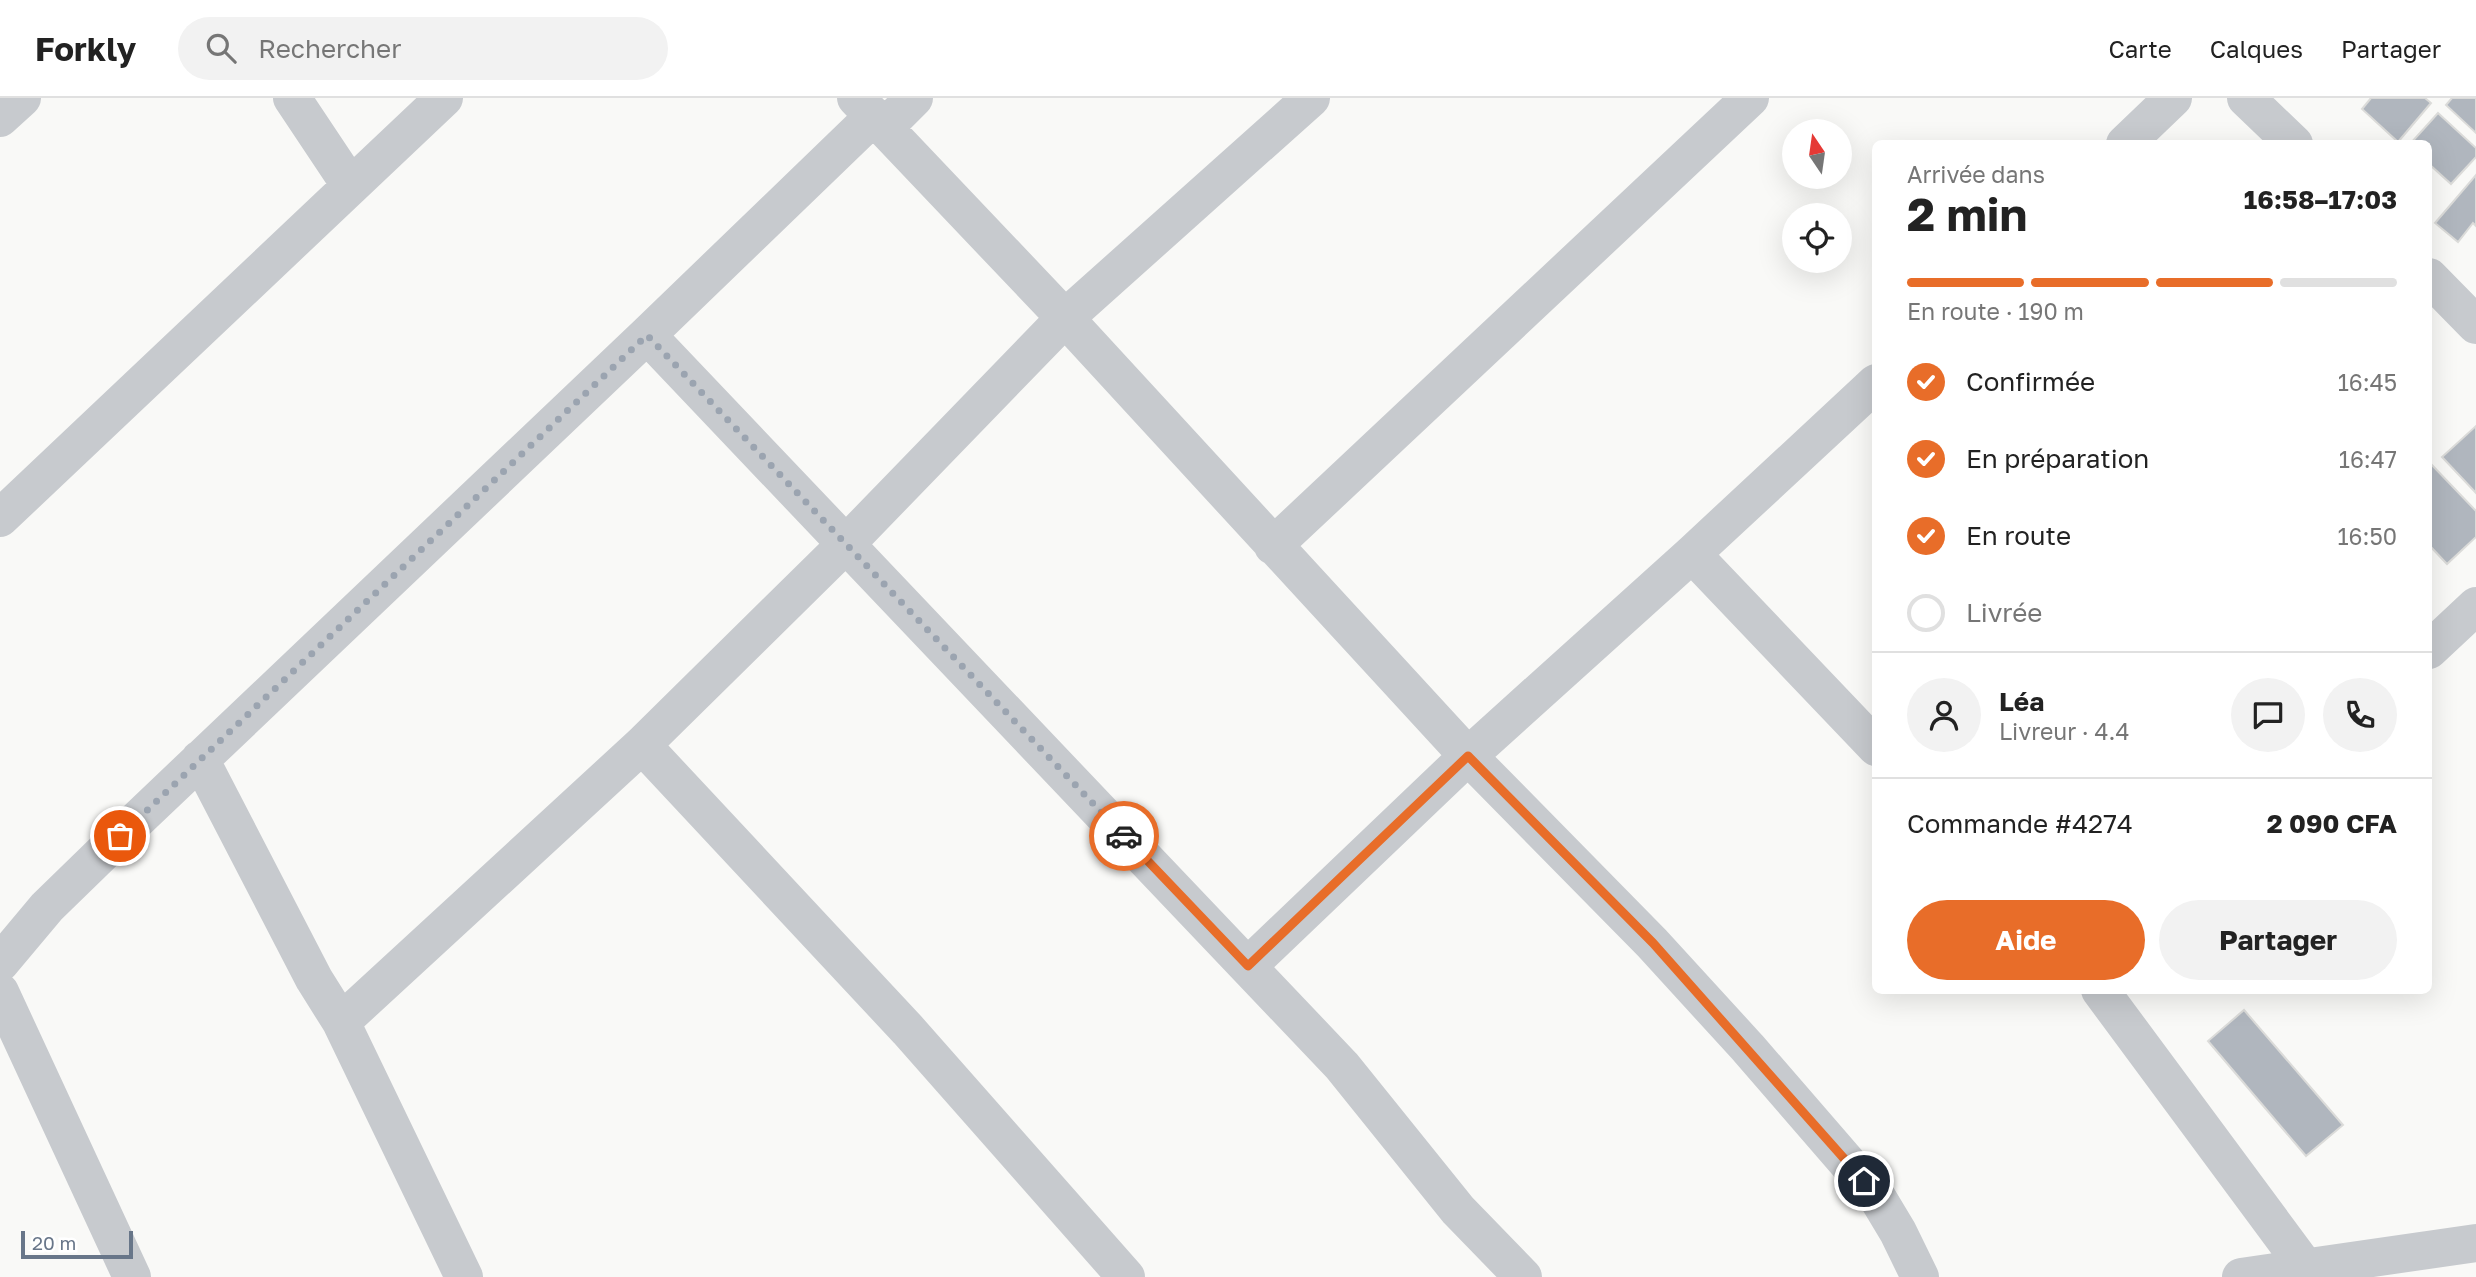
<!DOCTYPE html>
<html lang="fr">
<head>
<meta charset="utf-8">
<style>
	body { margin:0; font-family:"Golos Text",sans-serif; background:#f2f2f2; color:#222; height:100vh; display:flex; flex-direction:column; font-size:26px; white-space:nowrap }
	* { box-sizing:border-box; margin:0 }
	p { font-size:23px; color:#767676 }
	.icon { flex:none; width:38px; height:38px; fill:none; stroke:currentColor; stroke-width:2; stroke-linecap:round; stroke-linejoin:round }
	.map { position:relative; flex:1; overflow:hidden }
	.side { position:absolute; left:1872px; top:42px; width:560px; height:854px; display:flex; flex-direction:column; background:#fff; border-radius:10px; box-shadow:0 7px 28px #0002 }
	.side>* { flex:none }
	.needle { width:46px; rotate:347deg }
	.controls { position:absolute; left:1782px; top:21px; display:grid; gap:14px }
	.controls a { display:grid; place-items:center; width:70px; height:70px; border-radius:50%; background:#fff; box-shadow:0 7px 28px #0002; font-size:35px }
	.scale { position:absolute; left:21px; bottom:18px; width:112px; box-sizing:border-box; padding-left:7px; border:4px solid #687689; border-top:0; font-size:19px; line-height:24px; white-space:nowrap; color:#687689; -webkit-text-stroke:5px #fff; paint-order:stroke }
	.pin { position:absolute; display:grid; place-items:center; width:60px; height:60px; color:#fff; margin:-30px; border:4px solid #fff; border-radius:50%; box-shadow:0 2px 7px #0007 }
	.courier { position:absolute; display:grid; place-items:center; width:70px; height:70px; margin:-35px; border:5px solid #e86d29; border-radius:50%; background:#fff; color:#222; box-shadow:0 2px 9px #0007 }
	.overview em { font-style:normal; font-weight:700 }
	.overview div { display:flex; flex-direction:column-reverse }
	.overview { display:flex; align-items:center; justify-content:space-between; height:119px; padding:0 35px }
	h1 { font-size:46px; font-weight:700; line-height:52px }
	.bar { display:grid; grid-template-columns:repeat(4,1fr); gap:10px 7px; align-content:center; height:84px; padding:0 35px }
	.bar i { height:9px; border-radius:5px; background:#e0e0e0 }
	.bar .on { background:#e86d29 }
	.bar p { grid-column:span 4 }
	.line { display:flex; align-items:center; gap:18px; padding:0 35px; border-top:2px solid #e0e0e0 }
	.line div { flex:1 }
	.round { display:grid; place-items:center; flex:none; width:74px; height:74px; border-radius:37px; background:#f2f2f2 }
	ol { padding:0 35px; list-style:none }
	li { display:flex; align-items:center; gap:21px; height:77px }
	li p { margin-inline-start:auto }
	li .icon { padding:7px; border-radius:50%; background:#e86d29; color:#fff; stroke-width:4 }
	li:last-child { color:#767676 }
	li i { width:38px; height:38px; border:4px solid #e0e0e0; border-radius:50% }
	.cta { display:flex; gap:14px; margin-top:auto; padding:14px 35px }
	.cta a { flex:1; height:80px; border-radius:42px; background:#e86d29; color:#fff; font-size:28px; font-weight:700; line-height:80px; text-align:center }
	.cta a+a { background:#f2f2f2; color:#222 }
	header { display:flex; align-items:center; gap:42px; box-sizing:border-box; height:98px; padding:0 35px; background:#fff; border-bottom:2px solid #e0e0e0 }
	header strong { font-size:33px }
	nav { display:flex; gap:38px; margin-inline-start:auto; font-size:24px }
	.search { width:490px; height:63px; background:#f2f2f2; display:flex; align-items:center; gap:18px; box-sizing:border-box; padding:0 24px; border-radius:38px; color:#767676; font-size:26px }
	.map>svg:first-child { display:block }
	.building { fill:#b0b6be; stroke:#dbdbd9; stroke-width:2 }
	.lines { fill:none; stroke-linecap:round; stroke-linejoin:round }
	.street { stroke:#c7cace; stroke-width:38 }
	.done { stroke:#9ba4b0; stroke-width:7; stroke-dasharray:0 12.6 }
	.route { stroke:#e86d29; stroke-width:9 }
</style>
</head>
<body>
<header>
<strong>Forkly</strong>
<div class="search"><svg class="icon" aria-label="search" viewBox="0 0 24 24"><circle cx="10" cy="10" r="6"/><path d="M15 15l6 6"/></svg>Rechercher</div>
<nav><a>Carte</a><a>Calques</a><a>Partager</a></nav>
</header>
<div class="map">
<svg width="2476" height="1179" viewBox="0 0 2476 1179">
	<rect width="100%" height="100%" fill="#f9f9f7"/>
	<!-- building -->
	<path class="building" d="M2371,0H2425L2431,5L2398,44L2362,11Z
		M2452,0H2476V35L2446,7Z
		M2438,15L2476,50V59L2451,86L2429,66V46H2410Z
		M2476,77V128L2473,125L2458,144L2435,125Z
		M2476,328V395L2442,359Z
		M2430,365L2476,413V439L2447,466L2429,447Z
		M2244,912L2343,1027L2306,1058L2208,943Z"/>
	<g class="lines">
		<!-- street -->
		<path class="street" d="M292,0L350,87
			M856,0L1065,220L1468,658L1652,845L1748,950L1877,1099L1898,1134L1920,1179
			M2246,0L2294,46
			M0,20L22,0
			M884,30L914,0
			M2125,46L2173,0
			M2429,179L2476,227
			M647,237L1342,968L1458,1112L1523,1179
			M0,420L444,0
			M1273,448L1750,0
			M1692,456L1876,649
			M2429,552L2476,508
			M642,647L908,932L1126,1179
			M200,661L314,881L341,924L464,1179
			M0,865L47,809L120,738L647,237L874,18
			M1248,868L1468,658L1692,456L1876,285
			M2100,892L2305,1169
			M0,894L132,1179
			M341,924L642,647L846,446L1065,220L1311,0
			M2241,1179L2476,1145"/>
	</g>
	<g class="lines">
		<!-- done -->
		<path class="done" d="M120,738L647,237L1124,738"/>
		<!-- route -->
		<path class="route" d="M1124,738L1248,868L1468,658L1653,845L1864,1083"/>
	</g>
</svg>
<div class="controls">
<a><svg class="needle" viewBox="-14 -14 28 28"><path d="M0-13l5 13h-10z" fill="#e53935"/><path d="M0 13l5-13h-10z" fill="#767676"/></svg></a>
<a><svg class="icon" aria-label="locate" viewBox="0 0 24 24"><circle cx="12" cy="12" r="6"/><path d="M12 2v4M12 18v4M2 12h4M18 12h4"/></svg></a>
</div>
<div class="scale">20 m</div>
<div class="pin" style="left:120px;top:738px;background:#ea580c"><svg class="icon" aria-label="bag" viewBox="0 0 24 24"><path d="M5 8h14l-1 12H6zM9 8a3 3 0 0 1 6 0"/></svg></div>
<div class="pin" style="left:1864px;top:1083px;background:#1f2937"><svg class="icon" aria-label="home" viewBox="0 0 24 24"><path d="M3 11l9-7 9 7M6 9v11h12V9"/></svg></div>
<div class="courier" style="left:1124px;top:738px"><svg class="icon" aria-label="car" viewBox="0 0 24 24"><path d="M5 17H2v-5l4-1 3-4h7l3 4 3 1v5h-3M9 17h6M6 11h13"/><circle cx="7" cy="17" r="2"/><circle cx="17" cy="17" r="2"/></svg></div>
<section class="side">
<div class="overview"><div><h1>2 min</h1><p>Arrivée dans</p></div><em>16:58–17:03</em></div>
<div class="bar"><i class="on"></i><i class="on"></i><i class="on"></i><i></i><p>En route · 190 m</p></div>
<ol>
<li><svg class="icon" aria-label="check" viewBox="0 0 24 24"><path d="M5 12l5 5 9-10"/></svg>Confirmée<p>16:45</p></li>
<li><svg class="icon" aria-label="check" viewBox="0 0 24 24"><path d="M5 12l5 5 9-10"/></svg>En préparation<p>16:47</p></li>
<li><svg class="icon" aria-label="check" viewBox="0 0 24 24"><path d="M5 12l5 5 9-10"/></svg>En route<p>16:50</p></li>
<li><i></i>Livrée</li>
</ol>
<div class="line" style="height:126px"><a class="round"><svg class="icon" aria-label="person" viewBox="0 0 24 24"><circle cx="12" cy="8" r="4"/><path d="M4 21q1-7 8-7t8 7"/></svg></a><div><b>Léa</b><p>Livreur · 4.4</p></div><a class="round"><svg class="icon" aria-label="chat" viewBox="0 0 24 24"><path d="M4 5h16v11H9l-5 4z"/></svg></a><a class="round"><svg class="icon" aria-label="phone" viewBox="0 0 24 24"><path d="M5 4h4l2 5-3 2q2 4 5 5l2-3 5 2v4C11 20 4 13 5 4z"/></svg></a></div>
<div class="line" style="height:91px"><div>Commande #4274</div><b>2 090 CFA</b></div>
<div class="cta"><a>Aide</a><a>Partager</a></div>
</section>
</div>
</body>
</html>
